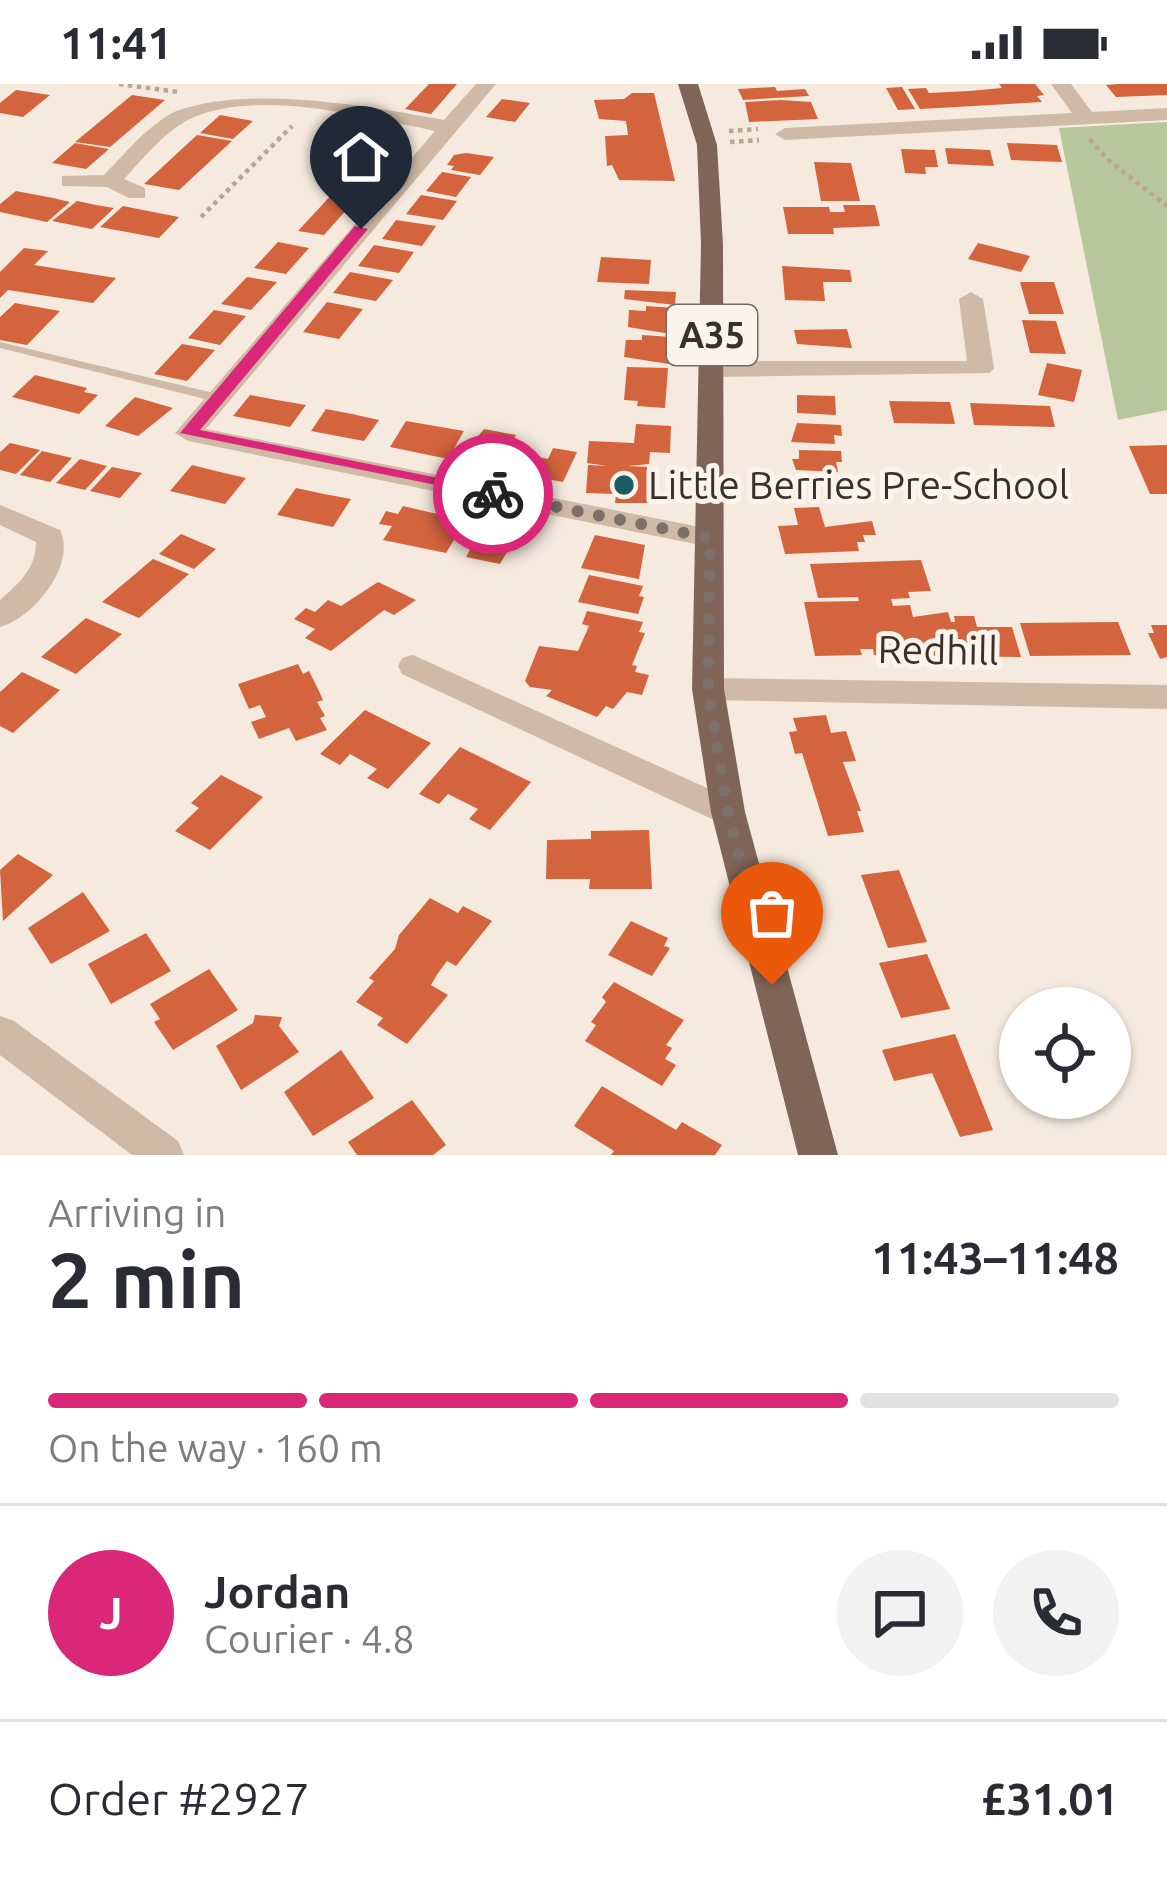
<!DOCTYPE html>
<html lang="en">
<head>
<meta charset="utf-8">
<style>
	body { margin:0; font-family:Ubuntu,sans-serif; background:#f2f2f3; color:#2b2b33; height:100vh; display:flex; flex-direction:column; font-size:45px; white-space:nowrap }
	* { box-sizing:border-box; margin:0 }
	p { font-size:39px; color:#7c7c81 }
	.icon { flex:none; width:66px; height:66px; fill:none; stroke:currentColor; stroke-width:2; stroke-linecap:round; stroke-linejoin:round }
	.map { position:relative; height:1071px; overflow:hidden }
	.side { display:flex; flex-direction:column; background:#fff; flex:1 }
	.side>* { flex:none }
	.fabs { position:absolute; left:999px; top:903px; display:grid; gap:24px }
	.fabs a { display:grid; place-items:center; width:132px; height:132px; border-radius:50%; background:#fff; box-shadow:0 3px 9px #0004; font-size:60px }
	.pin { position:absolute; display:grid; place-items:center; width:102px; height:102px; color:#fff; margin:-123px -51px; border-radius:50% 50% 50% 0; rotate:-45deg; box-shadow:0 0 12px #0007 }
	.pin .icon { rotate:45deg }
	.courier { position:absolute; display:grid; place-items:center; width:120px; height:120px; margin:-60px; border:9px solid #db2777; border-radius:50%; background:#fff; color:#222; box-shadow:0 3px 15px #0007 }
	.summary em { font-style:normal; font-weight:600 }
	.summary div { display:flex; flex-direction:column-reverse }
	.summary { display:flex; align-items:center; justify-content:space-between; height:204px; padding:0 48px }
	h1 { font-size:78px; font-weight:600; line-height:90px }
	.bar { display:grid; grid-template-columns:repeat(4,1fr); gap:18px 12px; align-content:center; height:144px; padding:0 48px }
	.bar i { height:15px; border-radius:9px; background:#e1e1e2 }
	.bar .current { background:#db2777 }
	.bar p { grid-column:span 4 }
	.line { display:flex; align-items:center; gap:30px; padding:0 48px; border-top:3px solid #e1e1e2 }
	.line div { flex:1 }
	.round { display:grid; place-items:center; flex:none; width:126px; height:126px; border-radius:63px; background:#f2f2f3 }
	.status { display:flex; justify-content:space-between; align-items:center; height:84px; padding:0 60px; background:#fff; direction:ltr }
	.status svg { height:33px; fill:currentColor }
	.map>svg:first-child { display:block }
	.green { fill:#b7c69b }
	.building { fill:#d3643e }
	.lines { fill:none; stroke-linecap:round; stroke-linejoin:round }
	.path { stroke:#bba491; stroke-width:4.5; stroke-dasharray:4.5 4.5; stroke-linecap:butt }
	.lane { fill:#cfbaa7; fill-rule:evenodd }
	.street { fill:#cfbaa7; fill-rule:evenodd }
	.primary { fill:#7f6558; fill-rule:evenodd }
	.route { fill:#db2777 }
	.done { stroke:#7c7068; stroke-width:12; stroke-dasharray:0 21.6 }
	.poi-dot { fill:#195c62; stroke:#fcf4eb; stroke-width:4.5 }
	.labels { text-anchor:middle; stroke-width:10; stroke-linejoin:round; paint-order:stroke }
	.shield { fill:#fcf4eb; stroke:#756a63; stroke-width:3 }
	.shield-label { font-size:36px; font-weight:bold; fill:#3b2f29 }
	.poi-label { font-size:39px; fill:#3b2f29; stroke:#fcf4eb; text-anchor:start }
	.street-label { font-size:39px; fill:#3b2f29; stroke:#fcf4eb }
</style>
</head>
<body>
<div class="status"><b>11:41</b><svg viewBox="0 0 49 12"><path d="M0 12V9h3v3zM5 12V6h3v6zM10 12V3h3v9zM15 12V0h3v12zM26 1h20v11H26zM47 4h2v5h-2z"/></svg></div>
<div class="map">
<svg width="1167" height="1071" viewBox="0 0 1167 1071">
	<rect width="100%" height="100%" fill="#f5eadd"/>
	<!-- green -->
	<path class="green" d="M1167,38V326L1118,336L1059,44Z"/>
	<!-- building -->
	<path class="building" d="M429,0H457L431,30L405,25Z
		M999,0H1035L1044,11L1037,12L1042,18L920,25L908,5L926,4L929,9L969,7L1002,4Z
		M1118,0H1167V11L1116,13L1106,1Z
		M775,3L777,7L805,5L809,12L743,16L738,5Z
		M902,3L915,25L898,26L886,4Z
		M16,6L50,11L23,33L0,29V19Z
		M632,9H654L675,97L619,96L612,81L607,82L605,52L628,51L626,37L599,35L594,16L624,15Z
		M132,11L165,16L110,63L75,58Z
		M502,15L530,19L515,38L486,33Z
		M781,16L811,18L818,35L749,38L745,18Z
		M220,31L253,37L233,55L200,49Z
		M197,51L232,57L179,106L144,100Z
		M382,56L405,60L324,151L298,147Z
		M75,59L109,65L86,85L52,79Z
		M1007,59L1057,61L1062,78L1011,76Z
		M945,64L990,66L994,82L948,80Z
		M901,65L935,66L938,83H925L926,90L905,89Z
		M466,69L494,73L480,91L451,86L454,82L447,81L454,71Z
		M814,78L851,79L860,117H821Z
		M442,88L471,93L456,113L426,107Z
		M16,107L53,114L70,118L47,138L0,128V120Z
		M421,111L457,117L443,136L406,130Z
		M77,117L96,121L114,124L92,145L52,137Z
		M843,121H875L880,142L833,144L834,150H788L783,123H829L830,128H845Z
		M123,122L143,126L179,133L159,154L100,143Z
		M396,136L436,142L422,162L382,155Z
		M278,158L309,164L286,190L254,184Z
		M978,159L1003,165L1030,172L1021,188L968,175Z
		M374,161L414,168L399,189L358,182Z
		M24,164L48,167L34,181L116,194L93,219L8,206L0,214V188Z
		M601,173L651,176L649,200L597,198Z
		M782,182L850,186L852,198H823L825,217L785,216Z
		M350,188L393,196L376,217L333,209Z
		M247,193L277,198L251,226L221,220Z
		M1020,198H1054L1064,230H1029Z
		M625,206L676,208L675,221L624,215Z
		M327,218L363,225L339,255L303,248Z
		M15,219L60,227L27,261L0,256V233Z
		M646,222L675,224L671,250L628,243L629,226L646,227Z
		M214,226L246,232L220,261L188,254Z
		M1022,236L1056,237L1066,270L1030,269Z
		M847,245L852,264L797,260L794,246Z
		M642,251L672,253L669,280L624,273L626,256H642Z
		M182,260L215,266L187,297L154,290Z
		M1047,279L1082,286L1074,318L1038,311Z
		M627,283L668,284L665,324L637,322L638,317L624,316Z
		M35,291L87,304L84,308L98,311L79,330L12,313Z
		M250,311L277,316L306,321L290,343L233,332Z
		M797,311L835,312L836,331L797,329Z
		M135,313L173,324L138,352L105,342Z
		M889,317L950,318L955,340L894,339Z
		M970,319L1050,322L1055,343L974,341Z
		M326,325L352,330L379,336L364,357L311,347Z
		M406,337L464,347L448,375L390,363Z
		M797,339L841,341L842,352L834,351L835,360L791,358Z
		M636,340L671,342L670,369L650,368L649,380L628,382L647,383V419H615L616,410L586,409L588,381L607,382L587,379L589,357L634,359Z
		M484,345L516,351L498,383L459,376Z
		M10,359L40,366L16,390L0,386V368Z
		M1167,361V410H1150L1129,362Z
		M553,364L577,368L563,398L519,390L528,371L548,375Z
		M799,366L841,367L842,378H836L838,388L796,386L792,375H799Z
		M42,367L72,374L50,398L20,391Z
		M80,375L107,382L85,406L56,399Z
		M192,381L220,388L246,394L225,420L170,407Z
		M112,383L142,389L120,414L90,407Z
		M296,404L324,410L351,415L333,443L277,431Z
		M403,422L433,429L466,436L446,469L383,456L392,442L379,440L386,427L398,430Z
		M819,423L825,443L872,437L876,451H863L865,458H857L859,467L785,470L778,442L798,441L794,424Z
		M496,441L520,446L500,480L466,473L482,445L493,447Z
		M181,450L216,465L194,485L159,470Z
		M595,451L645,461L639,495L581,484Z
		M153,475L189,490L139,534L102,518Z
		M921,476L931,507L908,508L910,514L891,515L893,522L910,521L913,533L948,528L951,538H955L954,532H974L977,543H1012L1021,573L874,571L873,565H860L862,571L815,572L804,518L859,517L858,513L818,514L810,480Z
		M589,491L643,502L639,512L644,513L638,530L578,518Z
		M378,498L416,516L394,531L384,526L331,567L305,554L315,545L294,535L306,524L315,528L328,516L341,522Z
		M587,527L643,538L639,548L645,549L632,581L637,582L635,588L649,591L642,611L627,608L613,625L606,622L597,633L546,612L552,606L530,603L525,597L539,562L578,567L589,542L582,540Z
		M86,534L122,550L76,590L41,573Z
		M1118,538L1131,571L1030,572L1020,539Z
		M1151,541H1167V573L1160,575L1148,549H1154Z
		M298,580L303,590L309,587L318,605L323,616L317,618L325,632L320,634L327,646L296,657L289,644L259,655L251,638L266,633L260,621L249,625L238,600Z
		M22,588L60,606L13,649L0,642V608Z
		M365,626L431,659L388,705L367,694L377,685L350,670L340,681L320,670Z
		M826,631L831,649L846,647L856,677L843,678L861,727H857L864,748L828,752L802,669L795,670L789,648L797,647L793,634Z
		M460,663L531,698L490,746L469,735L478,725L448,710L439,720L419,710Z
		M221,691L263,713L210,766L175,747L199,724L191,719Z
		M649,746L652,805H589L590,795H546L547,756L591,755V747Z
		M18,770L53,791L3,837L0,786Z
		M899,786L927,858L888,864L861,791Z
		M83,808L110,847L51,880L28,844Z
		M430,814L458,829L463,822L492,837L456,882L447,877L438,889L431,901L448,911L407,960L377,941L383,934L356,918L374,897L369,894L395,865L399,851Z
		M631,837L668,854L664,862L670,864L652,892L608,871Z
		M146,849L171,887L111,920L88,880Z
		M927,870L950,925L901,934L879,879Z
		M209,885L238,926L173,966L154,938L160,935L150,920Z
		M614,898L684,936L666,961L672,964L665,975L676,981L662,1002L585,957L596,941L591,938L606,918L602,913Z
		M255,931L282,933L279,942L299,968L241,1006L216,962L253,939Z
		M955,950L993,1046L960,1053L932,989L894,997L882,966Z
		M341,966L374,1014L313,1052L284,1008Z
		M602,1002L676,1046L682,1038L722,1061L715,1071H611L614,1067L574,1042Z
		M412,1016L446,1061L433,1071H357L348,1058Z"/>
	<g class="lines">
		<!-- path -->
		<path class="path" d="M119,0L178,8
			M729,47L758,45
			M1090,55L1107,75L1167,122
			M730,58L759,56
			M201,133L292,42"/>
		<!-- lane -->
		<path class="lane" d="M0,258L222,311L223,314L217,318L0,264Z"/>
		<!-- street -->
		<path class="street" d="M476,0H496L206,345L710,445L724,454L720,461L710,463L188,357L175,349L435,47C367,33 260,5 194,33C166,45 144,74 124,95L145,104V114H129L107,103L62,102V92L104,91C126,69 147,42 174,28C248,0 367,22 444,36Z
			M1051,0H1071L1092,28L1167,24V36L785,56L775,50L785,44L1072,29Z
			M971,208L983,215L994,284L990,289L713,293L700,285L713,277H967L959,215Z
			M0,421L60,446C77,481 33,534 0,543V516C19,499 36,485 36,458L0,441Z
			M413,571L740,719L745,728L740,737L728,741L716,737L402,590L398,582L402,574Z
			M708,594L1167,601V625L708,616L697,613L692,605L697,597Z
			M0,932L14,937L178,1057L184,1071H132L0,971Z"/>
		<!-- primary -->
		<path class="primary" d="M678,0H698L717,61L723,160L724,605L745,728L838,1071H798L711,728L692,605L701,160L697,61Z"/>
	</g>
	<!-- route -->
	<path class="route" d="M355,142L368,145L200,346L493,405L500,406V414L180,349Z"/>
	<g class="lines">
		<!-- done -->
		<path class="done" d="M493,410L710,454L708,605L728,728L772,901"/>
	</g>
	<!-- markers -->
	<circle class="poi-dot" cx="624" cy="401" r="12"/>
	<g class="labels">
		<!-- shield labels -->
		<rect class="shield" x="667" y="221" width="90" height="60" rx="9"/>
		<g class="shield-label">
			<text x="712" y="264">A35</text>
		</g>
		<!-- poi labels -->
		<g class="poi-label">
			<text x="648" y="415">Little Berries Pre-School</text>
		</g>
		<!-- street labels -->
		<g class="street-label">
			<text transform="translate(938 566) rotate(1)" y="14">Redhill</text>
		</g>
	</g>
</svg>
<div class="fabs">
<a><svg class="icon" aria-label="locate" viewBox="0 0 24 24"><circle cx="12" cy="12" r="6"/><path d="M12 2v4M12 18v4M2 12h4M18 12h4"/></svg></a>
</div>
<div class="pin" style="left:772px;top:901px;background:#ea580c"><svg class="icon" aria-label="bag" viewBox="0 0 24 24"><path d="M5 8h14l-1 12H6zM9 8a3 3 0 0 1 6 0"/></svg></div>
<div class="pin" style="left:361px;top:145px;background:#1f2937"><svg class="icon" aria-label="home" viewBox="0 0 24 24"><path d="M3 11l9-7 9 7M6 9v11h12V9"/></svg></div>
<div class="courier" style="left:493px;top:410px"><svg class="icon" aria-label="bike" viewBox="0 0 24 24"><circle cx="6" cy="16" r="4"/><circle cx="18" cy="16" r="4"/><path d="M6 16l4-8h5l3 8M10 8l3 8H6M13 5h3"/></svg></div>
</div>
<section class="side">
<div class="summary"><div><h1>2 min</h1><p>Arriving in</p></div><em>11:43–11:48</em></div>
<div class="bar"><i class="current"></i><i class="current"></i><i class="current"></i><i></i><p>On the way · 160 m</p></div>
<div class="line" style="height:216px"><b class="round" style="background:#db2777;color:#fff">J</b><div><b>Jordan</b><p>Courier · 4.8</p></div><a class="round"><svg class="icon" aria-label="chat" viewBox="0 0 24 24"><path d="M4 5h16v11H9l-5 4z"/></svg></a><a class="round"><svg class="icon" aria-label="phone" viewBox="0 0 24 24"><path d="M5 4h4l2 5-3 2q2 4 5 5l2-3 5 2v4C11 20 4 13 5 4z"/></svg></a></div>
<div class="line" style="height:156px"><div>Order #2927</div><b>£31.01</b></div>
</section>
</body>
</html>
